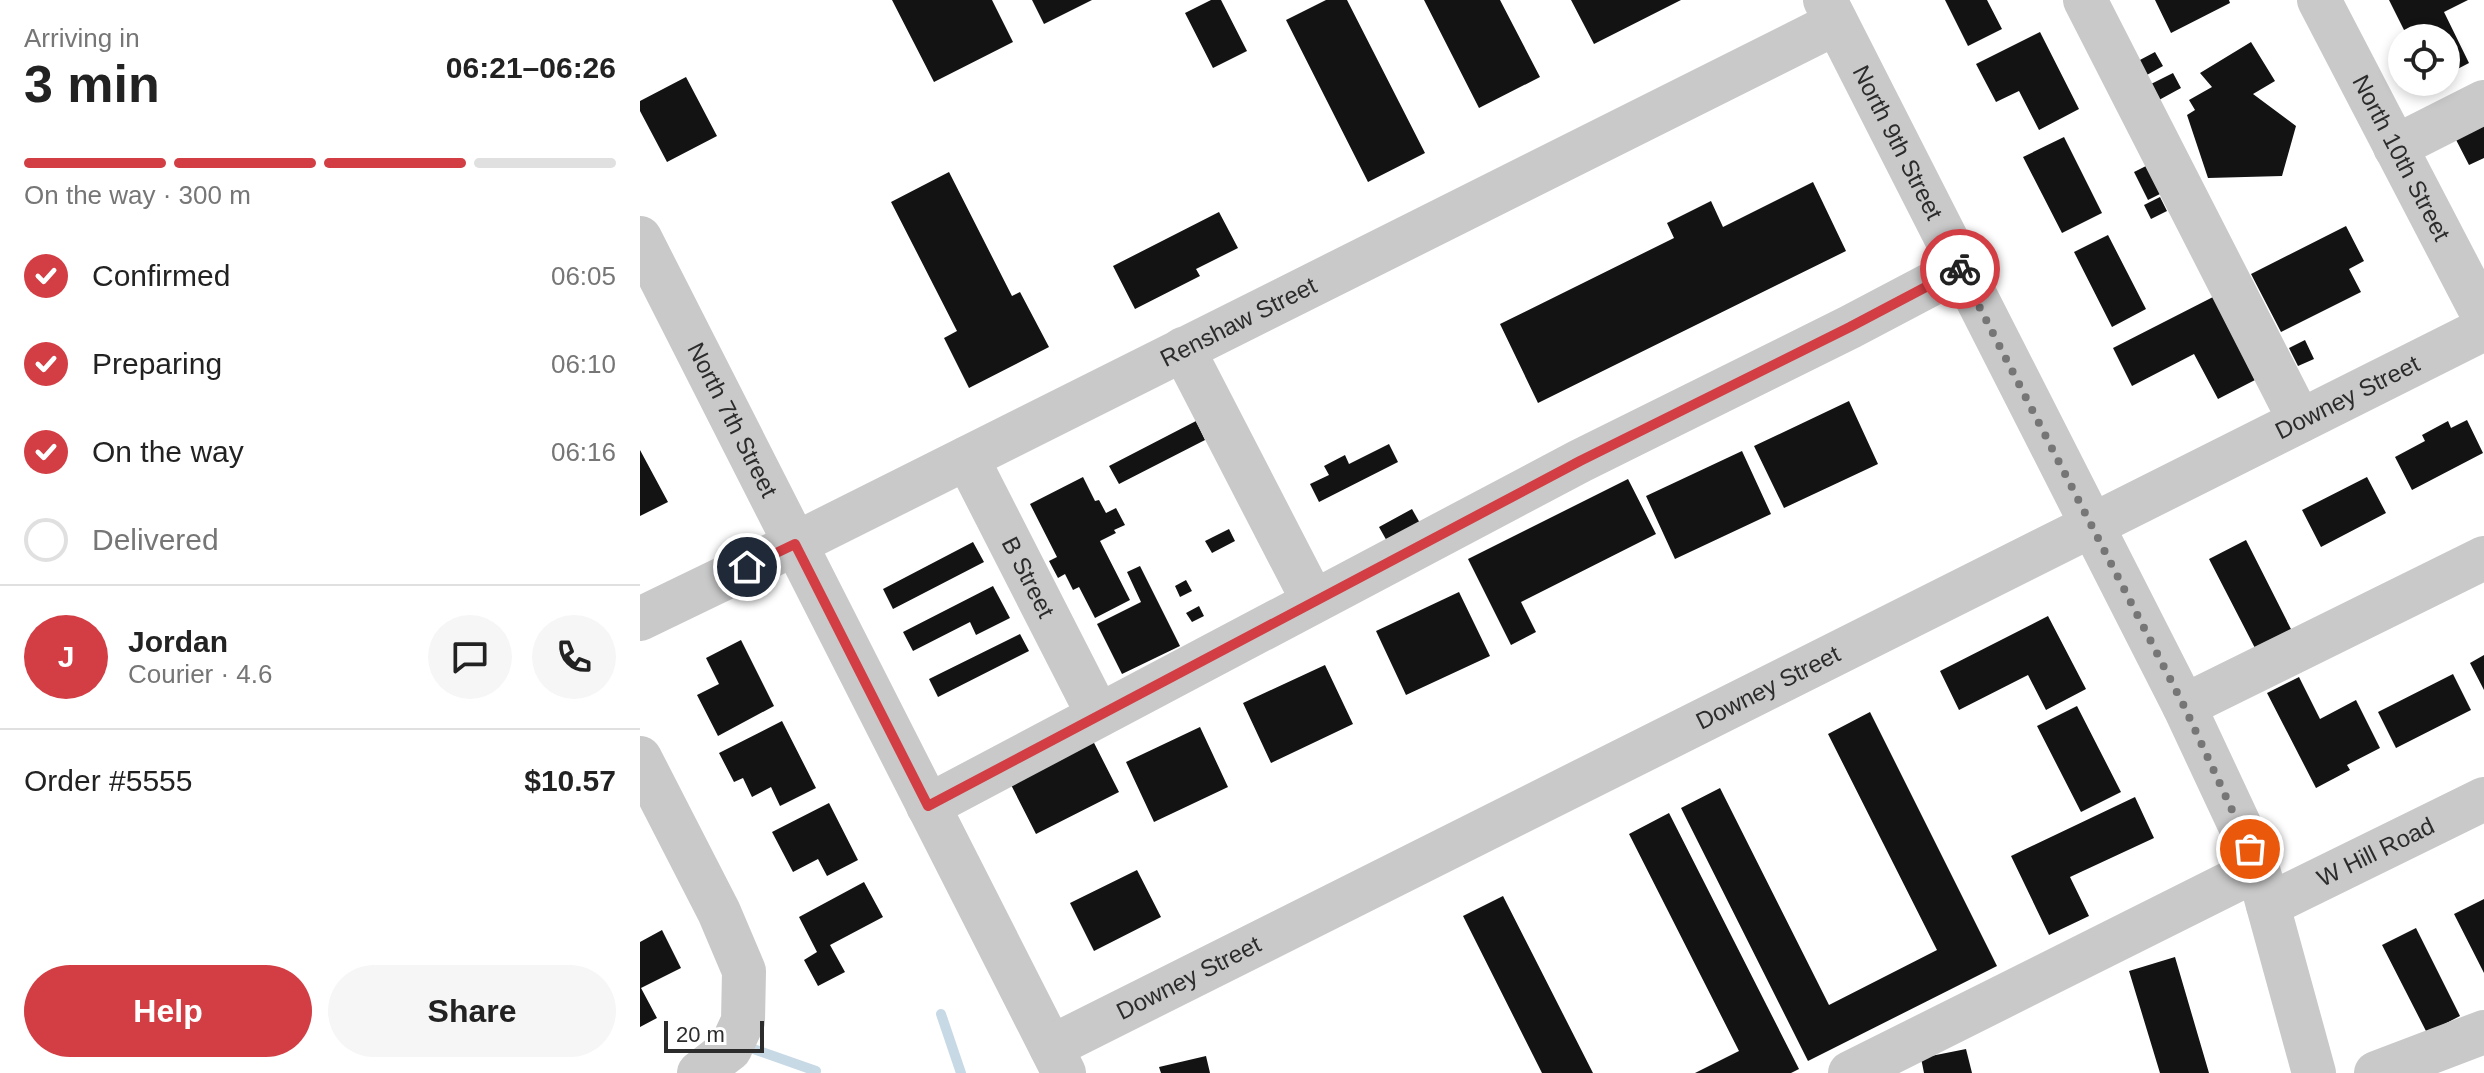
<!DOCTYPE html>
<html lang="en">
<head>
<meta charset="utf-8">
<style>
	body { margin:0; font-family:Helvetica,sans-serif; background:#f6f6f6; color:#222; height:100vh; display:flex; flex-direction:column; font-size:30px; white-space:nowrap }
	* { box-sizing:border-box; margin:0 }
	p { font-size:26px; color:#767676 }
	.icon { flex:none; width:44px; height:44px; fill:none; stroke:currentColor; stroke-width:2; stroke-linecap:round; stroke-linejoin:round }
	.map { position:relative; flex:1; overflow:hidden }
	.drawer { display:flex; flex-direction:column; background:#fff; width:640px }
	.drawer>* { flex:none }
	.tools { position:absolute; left:1748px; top:24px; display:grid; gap:16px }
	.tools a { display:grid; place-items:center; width:72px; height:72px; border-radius:50%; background:#fff; box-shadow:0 4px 12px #0003; font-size:40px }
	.scale { position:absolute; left:24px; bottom:20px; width:100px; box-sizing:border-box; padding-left:8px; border:4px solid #2c2c2c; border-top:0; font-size:22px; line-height:28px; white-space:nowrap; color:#2c2c2c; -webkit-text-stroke:6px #fff; paint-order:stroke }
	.pin { position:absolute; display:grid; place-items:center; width:68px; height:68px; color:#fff; margin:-34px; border:4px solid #fff; border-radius:50%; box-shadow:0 2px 8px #0007 }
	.courier { position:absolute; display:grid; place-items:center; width:80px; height:80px; margin:-40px; border:6px solid #d23e44; border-radius:50%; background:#fff; color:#222; box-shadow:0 2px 10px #0007 }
	.head em { font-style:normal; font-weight:700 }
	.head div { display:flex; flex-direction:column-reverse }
	.head { display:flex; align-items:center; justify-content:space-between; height:136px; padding:0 24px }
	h1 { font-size:52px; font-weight:700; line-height:60px }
	.bar { display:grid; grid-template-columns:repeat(4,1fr); gap:12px 8px; align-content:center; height:96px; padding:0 24px }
	.bar i { height:10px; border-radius:6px; background:#e0e0e0 }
	.bar .active { background:#d23e44 }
	.bar p { grid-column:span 4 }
	.line { display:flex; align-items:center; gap:20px; padding:0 24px; border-top:2px solid #e0e0e0 }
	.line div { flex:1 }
	.round { display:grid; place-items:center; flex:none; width:84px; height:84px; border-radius:42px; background:#f6f6f6 }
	ol { padding:0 24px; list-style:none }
	li { display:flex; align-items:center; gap:24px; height:88px }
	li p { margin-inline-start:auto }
	li .icon { padding:8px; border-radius:50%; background:#d23e44; color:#fff; stroke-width:4 }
	li:last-child { color:#767676 }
	li i { width:44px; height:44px; border:4px solid #e0e0e0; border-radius:50% }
	.cta { display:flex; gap:16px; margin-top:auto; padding:16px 24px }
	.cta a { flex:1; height:92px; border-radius:48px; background:#d23e44; color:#fff; font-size:32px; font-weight:700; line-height:92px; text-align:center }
	.cta a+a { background:#f6f6f6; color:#222 }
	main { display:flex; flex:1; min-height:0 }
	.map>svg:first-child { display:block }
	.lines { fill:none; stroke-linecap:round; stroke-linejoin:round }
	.stream { stroke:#c8d9e6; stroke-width:10 }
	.building { fill:#131313 }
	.minor { stroke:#c9c9c9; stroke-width:44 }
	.done { stroke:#767676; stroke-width:8; stroke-dasharray:0 14.4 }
	.route { stroke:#d23e44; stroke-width:10 }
	.labels { text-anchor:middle; stroke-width:8; stroke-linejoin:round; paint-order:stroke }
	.street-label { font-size:24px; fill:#2c2c2c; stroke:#fff }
</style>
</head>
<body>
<main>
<section class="drawer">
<div class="head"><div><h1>3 min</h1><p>Arriving in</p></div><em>06:21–06:26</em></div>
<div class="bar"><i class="active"></i><i class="active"></i><i class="active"></i><i></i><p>On the way · 300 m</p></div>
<ol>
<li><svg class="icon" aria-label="check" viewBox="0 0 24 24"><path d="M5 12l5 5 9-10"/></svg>Confirmed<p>06:05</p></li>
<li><svg class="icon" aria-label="check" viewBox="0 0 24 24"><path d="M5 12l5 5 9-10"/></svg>Preparing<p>06:10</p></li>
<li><svg class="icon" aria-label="check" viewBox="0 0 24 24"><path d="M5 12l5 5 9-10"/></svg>On the way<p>06:16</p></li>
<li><i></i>Delivered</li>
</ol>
<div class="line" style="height:144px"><b class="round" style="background:#d23e44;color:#fff">J</b><div><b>Jordan</b><p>Courier · 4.6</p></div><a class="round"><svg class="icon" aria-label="chat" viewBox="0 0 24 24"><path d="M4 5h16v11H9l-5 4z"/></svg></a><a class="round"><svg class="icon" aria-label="phone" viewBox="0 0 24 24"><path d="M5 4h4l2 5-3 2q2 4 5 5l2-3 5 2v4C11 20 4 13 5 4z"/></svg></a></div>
<div class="line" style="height:104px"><div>Order #5555</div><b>$10.57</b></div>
<div class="cta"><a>Help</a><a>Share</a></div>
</section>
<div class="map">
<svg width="1844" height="1073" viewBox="0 0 1844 1073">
	<rect width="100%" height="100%" fill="#fff"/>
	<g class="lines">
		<!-- stream -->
		<path class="stream" d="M301,1014L321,1073
			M102,1045L176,1071"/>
	</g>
	<!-- building -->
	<path class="building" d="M252,0H352L373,42L294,82Z
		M392,0H452L404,24Z
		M571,0H581L607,51L573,68L545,13Z
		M686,0H707L785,153L728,182L646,20Z
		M784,0H860L900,77L839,108Z
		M931,0H1041L954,44Z
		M1305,0H1347L1362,29L1328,46Z
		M1515,0H1589L1590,3L1531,33Z
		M1749,0H1828L1804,12L1829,63L1806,75V38H1768Z
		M1400,32L1439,109L1399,130L1379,91L1356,102L1336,64Z
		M1611,42L1635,81L1613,94L1656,126L1642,176L1568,178L1547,115L1555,110L1549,100L1572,87L1560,73Z
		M1515,52L1523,66L1505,76L1498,61Z
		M1533,73L1541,88L1519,100L1511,84Z
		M46,77L77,136L27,162L0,111V101Z
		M1844,116V158L1829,165L1812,132Z
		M1424,137L1462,213L1422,233L1383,157Z
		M1508,165L1522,193L1508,200L1494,172Z
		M309,172L372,296L380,292L409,347L329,388L304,338L317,331L251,202Z
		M1173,182L1206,251L898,403L860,324L1034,238L1027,223L1071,201L1083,227Z
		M1520,197L1527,211L1511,219L1504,205Z
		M579,212L598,248L556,269L560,276L495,309L473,266Z
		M1706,226L1724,261L1709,269L1721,292L1641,332L1611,274Z
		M1468,235L1506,309L1472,327L1434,252Z
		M1573,297L1615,380L1578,399L1554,354L1492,386L1473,348Z
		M1665,340L1674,359L1658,366L1649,348Z
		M1209,401L1238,464L1144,508L1114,446Z
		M1827,420L1843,453L1772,490L1755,457L1785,441L1782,435L1808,421L1811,428Z
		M556,421L565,440L479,484L469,466Z
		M749,444L758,462L679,502L670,484L689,475L684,466L705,455L709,464Z
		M0,450L28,502L0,516Z
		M1102,451L1131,514L1035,559L1006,496Z
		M443,477L455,501L459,500L466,513L476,508L485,525L474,530L476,533L460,541L490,600L455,618L439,587L433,590L425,574L418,578L409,561L417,557L390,504Z
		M1727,477L1746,513L1681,547L1662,510Z
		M988,479L1016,534L881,602L896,632L871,645L828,559Z
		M772,509L781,525L748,543L739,527Z
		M589,529L595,541L572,553L565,541Z
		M1606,540L1652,631L1616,650L1569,559Z
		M333,542L344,562L253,609L243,589Z
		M500,566L540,646L482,674L457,624L501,602L487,572Z
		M546,580L552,591L540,597L535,586Z
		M353,586L370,618L336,635L330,622L273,651L263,632Z
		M819,592L850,656L766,695L736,631Z
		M559,606L564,616L552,622L546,613Z
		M1408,616L1446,689L1406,710L1388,675L1319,710L1300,671Z
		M380,634L389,651L298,697L289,679Z
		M101,640L134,706L78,736L57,695L79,684L66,658Z
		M1844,655V690L1830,663Z
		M685,665L713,724L631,763L603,703Z
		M1813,674L1831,710L1756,748L1738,712Z
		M1659,677L1680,719L1716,700L1740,748L1707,765L1710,770L1676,788L1627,693Z
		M1437,706L1481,792L1441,812L1397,726Z
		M1230,712L1357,966L1168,1061L1041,808L1080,788L1189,1005L1297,950L1188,734Z
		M142,721L176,788L140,806L131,787L112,797L103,778L94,782L79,753Z
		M560,727L588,787L514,822L486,762Z
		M450,735L479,792L396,834L367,777Z
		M1495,797L1514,838L1430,877L1449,916L1409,935L1371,856Z
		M189,803L218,860L187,876L178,859L153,872L132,832Z
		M1029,813L1159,1069L1151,1073H1055L1099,1051L989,834Z
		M497,870L521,917L454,951L430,903Z
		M224,882L243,917L190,945L205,972L178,986L164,960L177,952L159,917Z
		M863,896L953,1073H902L823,916Z
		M1844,899V973L1814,914Z
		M1776,928L1820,1016L1787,1033L1742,945Z
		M22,930L41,968L1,988L17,1018L0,1027V942Z
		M1535,957L1569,1073H1520L1489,971Z
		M1326,1049L1332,1073H1284L1281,1058Z
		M566,1056L570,1073H521L519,1067Z"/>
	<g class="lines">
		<!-- minor -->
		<g class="minor">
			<path id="s1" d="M1185,0L1544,706L1602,830L1618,869L1674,1073"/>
			<path d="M1445,0L1660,421"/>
			<path id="s2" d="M1679,0L1844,317"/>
			<path d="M1755,147L1844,102"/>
			<path id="s3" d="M0,238L424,1073"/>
			<path d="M543,349L668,591"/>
			<path id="s4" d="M327,458L449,697"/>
			<path id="s5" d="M0,619L155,544L1196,23"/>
			<path d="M1544,706L1844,558"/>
			<path d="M0,758L79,912L104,971L103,1021L90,1049L59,1073"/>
			<path d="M288,806L940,461L1210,327L1320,269"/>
			<path id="s6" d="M1628,905L1844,799"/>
			<path id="s7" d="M411,1047L1844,329"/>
			<path d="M1210,1073L1618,869"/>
			<path d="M1736,1073L1844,1032"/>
		</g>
	</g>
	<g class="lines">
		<!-- done -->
		<path class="done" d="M1320,269L1544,706L1610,849"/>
		<!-- route -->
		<path class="route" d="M107,567L155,544L288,806L940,461L1210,327L1320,269"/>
	</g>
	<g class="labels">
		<!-- street labels -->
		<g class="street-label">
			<text dy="8" stroke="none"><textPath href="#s1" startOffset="160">North 9th Street</textPath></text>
			<text dy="8" stroke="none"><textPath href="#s2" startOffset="178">North 10th Street</textPath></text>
			<text dy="8" stroke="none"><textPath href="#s5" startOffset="668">Renshaw Street</textPath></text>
			<text dy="8" stroke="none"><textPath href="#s7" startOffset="1450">Downey Street</textPath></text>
			<text dy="8" stroke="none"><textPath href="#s3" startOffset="204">North 7th Street</textPath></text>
			<text dy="8" stroke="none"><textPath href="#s4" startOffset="134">B Street</textPath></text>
			<text dy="8" stroke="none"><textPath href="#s7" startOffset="802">Downey Street</textPath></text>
			<text dy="8" stroke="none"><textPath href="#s6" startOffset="120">W Hill Road</textPath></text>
			<text dy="8" stroke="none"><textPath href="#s7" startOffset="154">Downey Street</textPath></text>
		</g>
	</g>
</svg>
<div class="tools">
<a><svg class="icon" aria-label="locate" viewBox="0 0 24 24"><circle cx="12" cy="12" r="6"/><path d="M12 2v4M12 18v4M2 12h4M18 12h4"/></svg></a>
</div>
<div class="scale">20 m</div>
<div class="pin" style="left:1610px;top:849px;background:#ea580c"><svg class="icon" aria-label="bag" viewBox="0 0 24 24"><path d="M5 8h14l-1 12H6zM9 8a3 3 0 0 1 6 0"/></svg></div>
<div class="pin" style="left:107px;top:567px;background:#1f2937"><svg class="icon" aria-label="home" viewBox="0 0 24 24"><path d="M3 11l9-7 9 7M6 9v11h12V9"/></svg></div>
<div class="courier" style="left:1320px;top:269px"><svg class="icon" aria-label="bike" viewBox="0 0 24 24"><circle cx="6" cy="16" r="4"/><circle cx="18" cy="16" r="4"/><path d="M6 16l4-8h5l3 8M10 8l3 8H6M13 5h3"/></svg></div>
</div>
</main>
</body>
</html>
